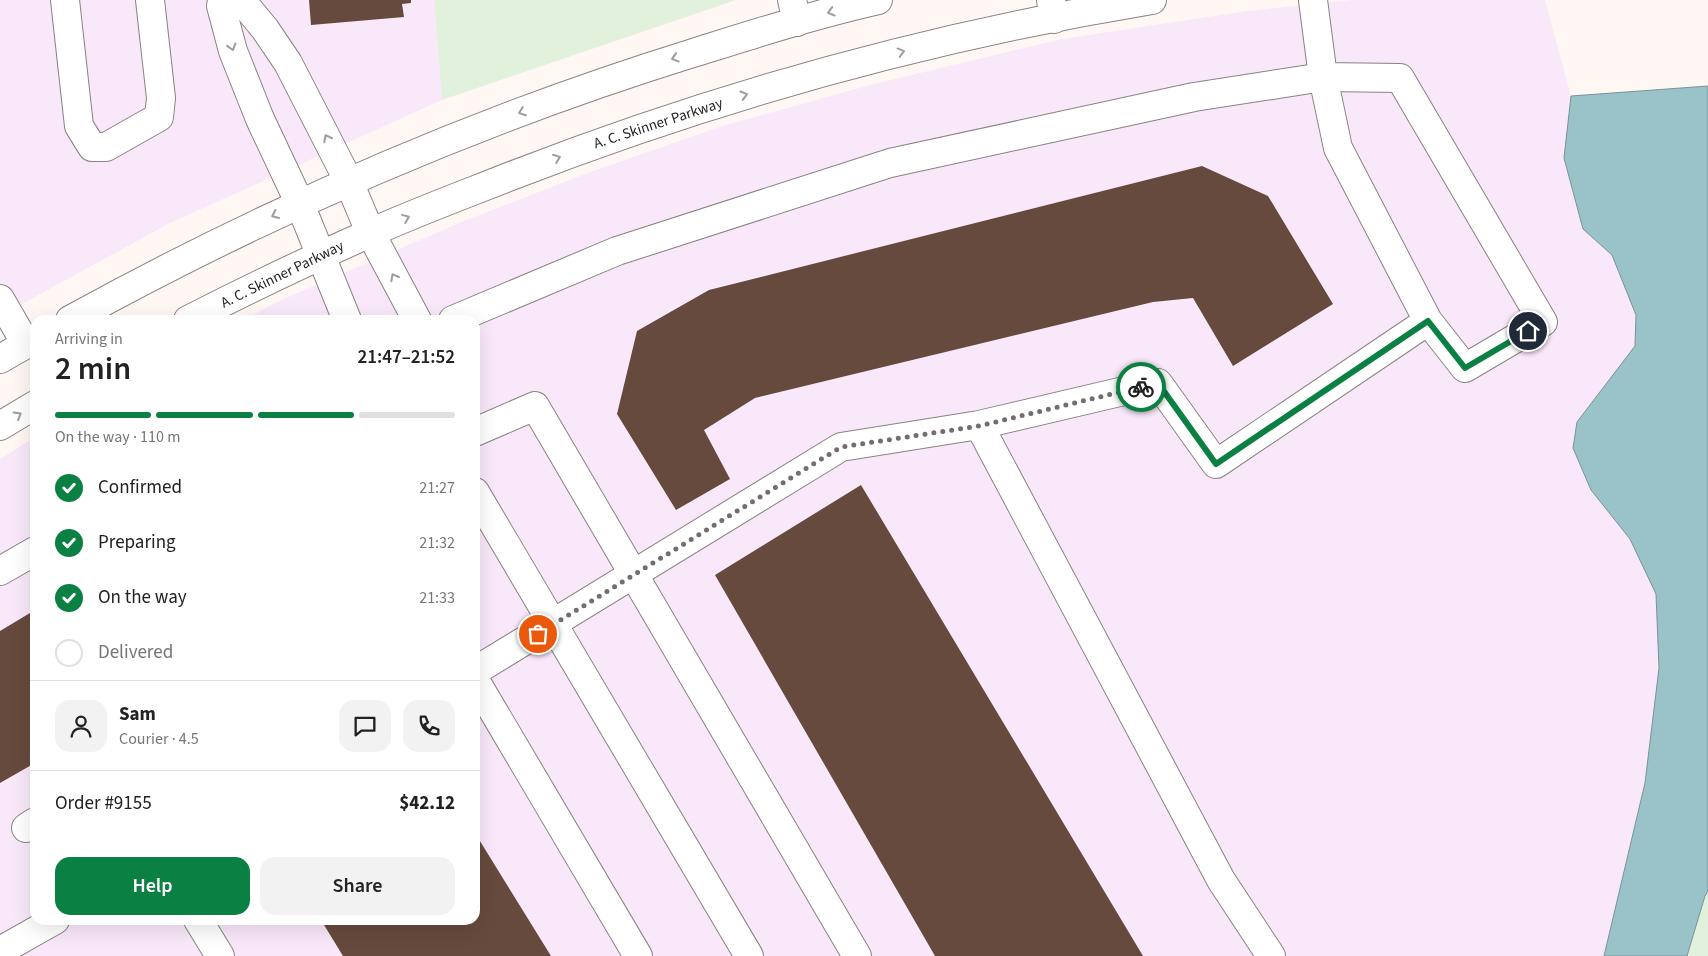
<!DOCTYPE html>
<html lang="en">
<head>
<meta charset="utf-8">
<style>
	body { margin:0; font-family:"Source Sans 3",sans-serif; background:#f2f2f2; color:#222; height:100vh; display:flex; flex-direction:column; font-size:19px; white-space:nowrap }
	* { box-sizing:border-box; margin:0 }
	p { font-size:16px; color:#767676 }
	.icon { flex:none; width:28px; height:28px; fill:none; stroke:currentColor; stroke-width:2; stroke-linecap:round; stroke-linejoin:round }
	.map { position:relative; flex:1; overflow:hidden }
	.side { position:absolute; left:30px; top:315px; width:450px; height:610px; display:flex; flex-direction:column; background:#fff; border-radius:15px; box-shadow:0 5px 20px #0002 }
	.side>* { flex:none }
	.pin { position:absolute; display:grid; place-items:center; width:42px; height:42px; color:#fff; margin:-21px; border:2px solid #fff; border-radius:50%; box-shadow:0 1px 5px #0007 }
	.courier { position:absolute; display:grid; place-items:center; width:50px; height:50px; margin:-25px; border:4px solid #0b8043; border-radius:50%; background:#fff; color:#222; box-shadow:0 1px 6px #0007 }
	.overview em { font-style:normal; font-weight:600 }
	.overview div { display:flex; flex-direction:column-reverse }
	.overview { display:flex; align-items:center; justify-content:space-between; height:85px; padding:0 25px }
	h1 { font-size:32px; font-weight:600; line-height:38px }
	.bar { display:grid; grid-template-columns:repeat(4,1fr); gap:8px 5px; align-content:center; height:60px; padding:0 25px }
	.bar i { height:6px; border-radius:4px; background:#e0e0e0 }
	.bar .selected { background:#0b8043 }
	.bar p { grid-column:span 4 }
	.line { display:flex; align-items:center; gap:12px; padding:0 25px; border-top:1px solid #e0e0e0 }
	.line div { flex:1 }
	.round { display:grid; place-items:center; flex:none; width:52px; height:52px; border-radius:15px; background:#f2f2f2 }
	ol { padding:0 25px; list-style:none }
	li { display:flex; align-items:center; gap:15px; height:55px }
	li p { margin-inline-start:auto }
	li .icon { padding:5px; border-radius:50%; background:#0b8043; color:#fff; stroke-width:4 }
	li:last-child { color:#767676 }
	li i { width:28px; height:28px; border:2px solid #e0e0e0; border-radius:50% }
	.button { display:flex; gap:10px; margin-top:auto; padding:10px 25px }
	.button a { flex:1; height:58px; border-radius:15px; background:#0b8043; color:#fff; font-size:20px; font-weight:600; line-height:58px; text-align:center }
	.button a+a { background:#f2f2f2; color:#222 }
	.map>svg:first-child { display:block }
	.commercial { fill:#f9e8fa }
	.green { fill:#e1f1dc }
	.water { fill:#9ac3c9; stroke:#789397 }
	.building { fill:#664a3d }
	.lines { fill:none; stroke-linecap:round; stroke-linejoin:round }
	.minor-casing { stroke:#898380; stroke-width:30 }
	.major-casing { stroke:#898380; stroke-width:30 }
	.minor { stroke:#fff; stroke-width:28 }
	.major { stroke:#fff; stroke-width:28 }
	.oneway { stroke:#9e9c9c }
	.done { stroke:#736e6c; stroke-width:5; stroke-dasharray:0 9 }
	.route { stroke:#0b8043; stroke-width:6 }
	.labels { text-anchor:middle; stroke-width:5; stroke-linejoin:round; paint-order:stroke }
	.street-label { font-size:15px; fill:#272423; stroke:#fff }
</style>
</head>
<body>
<div class="map">
<svg width="1708" height="956" viewBox="0 0 1708 956">
	<rect width="100%" height="100%" fill="#fff7f4"/>
	<!-- commercial -->
	<path class="commercial" d="M0,0H434L442,100L168,224L0,316Z
		M1351,0H1545L1571,96L1564,158L1583,229L1612,255L1636,315L1635,346L1577,422L1591,490L1630,539L1656,594L1659,668L1645,783L1604,956H0V459L35,437V920H475V320H244L281,300L464,221L585,174L722,126L874,84L1062,39L1247,11Z"/>
	<!-- green -->
	<path class="green" d="M434,0H736L442,100Z
		M1708,891V956H1687L1705,896Z"/>
	<!-- water -->
	<path class="water" d="M1708,86V891L1705,896L1687,956H1604L1645,783L1659,668L1656,594L1630,539L1591,490L1573,448L1577,422L1635,346L1636,315L1612,255L1583,229L1564,158L1571,96Z"/>
	<!-- building -->
	<path class="building" d="M309,0H411V3L402,4L404,17L311,25Z
		M1202,166L1268,196L1333,304L1233,366L1193,298L1153,302L755,398L704,430L730,479L676,510L617,414L637,331L709,290Z
		M861,485L1143,956H935L715,575Z
		M35,610V763L0,783V631Z
		M475,833L551,956H343L321,920H475Z"/>
	<g class="lines">
		<defs>
			<path id="minor" d="M65,0L79,126L92,147H106L159,117L161,98L150,0
				M222,0L221,6L233,51L260,119L300,204L347,320
				M241,0L265,29L288,63L349,182L370,232L417,320
				M792,0L797,22
				M1051,0L1054,19
				M0,299L26,344
				M453,320L617,251L890,163L1194,97L1323,77L1338,148L1428,321
				M475,432L535,406L857,956
				M475,492L749,956
				M0,571L35,551
				M475,671L841,447L979,425
				M475,680L638,956
				M26,828L35,822
				M198,920L220,956
				M0,951L55,920
				M1271,956L1221,880L979,425L1158,383L1216,464L1428,321L1465,368L1543,322L1400,78L1323,77L1313,0"/>
			<path id="major" d="M70,320C268,211 477,120 693,53C754,34 816,14 878,0
				M188,320C247,290 307,261 368,234C414,213 463,195 511,176C717,96 933,36 1152,0
				M0,359L35,339
				M0,426L35,405"/>
		</defs>
		<!-- minor casing -->
		<use href="#minor" class="minor-casing"/>
		<!-- major casing -->
		<use href="#major" class="major-casing"/>
		<!-- minor -->
		<use href="#minor" class="minor"/>
		<!-- major -->
		<use href="#major" class="major"/>
	</g>
	<!-- one-way arrows -->
	<defs><path id="oneway-chevron" d="M-2-3.5L2.5 0L-2 3.5" fill="none" stroke-width="1.6" stroke-linecap="round" stroke-linejoin="round" transform="scale(1.25)"/></defs>
	<g class="oneway">
		<use href="#oneway-chevron" transform="translate(831 12) rotate(164)"/>
		<use href="#oneway-chevron" transform="translate(232 47) rotate(73)"/>
		<use href="#oneway-chevron" transform="translate(901 52) rotate(-15)"/>
		<use href="#oneway-chevron" transform="translate(675 58) rotate(163)"/>
		<use href="#oneway-chevron" transform="translate(744 95) rotate(-16)"/>
		<use href="#oneway-chevron" transform="translate(522 112) rotate(159)"/>
		<use href="#oneway-chevron" transform="translate(327 138) rotate(-117)"/>
		<use href="#oneway-chevron" transform="translate(557 158) rotate(-21)"/>
		<use href="#oneway-chevron" transform="translate(275 215) rotate(155)"/>
		<use href="#oneway-chevron" transform="translate(406 218) rotate(-22)"/>
		<use href="#oneway-chevron" transform="translate(394 277) rotate(-118)"/>
		<use href="#oneway-chevron" transform="translate(18 415) rotate(-31)"/>
	</g>
	<g class="lines">
		<!-- done -->
		<path class="done" d="M538,634L841,447L979,426L1141,387"/>
		<!-- route -->
		<path class="route" d="M1141,387L1158,383L1216,464L1428,321L1465,368L1528,331"/>
	</g>
	<g class="labels">
		<!-- street labels -->
		<g class="street-label">
			<text transform="translate(658 123) rotate(-18)" y="5">A. C. Skinner Parkway</text>
			<text transform="translate(282 274) rotate(-26)" y="5">A. C. Skinner Parkway</text>
		</g>
	</g>
</svg>
<div class="pin" style="left:538px;top:634px;background:#ea580c"><svg class="icon" aria-label="bag" viewBox="0 0 24 24"><path d="M5 8h14l-1 12H6zM9 8a3 3 0 0 1 6 0"/></svg></div>
<div class="pin" style="left:1528px;top:331px;background:#1f2937"><svg class="icon" aria-label="home" viewBox="0 0 24 24"><path d="M3 11l9-7 9 7M6 9v11h12V9"/></svg></div>
<div class="courier" style="left:1141px;top:387px"><svg class="icon" aria-label="bike" viewBox="0 0 24 24"><circle cx="6" cy="16" r="4"/><circle cx="18" cy="16" r="4"/><path d="M6 16l4-8h5l3 8M10 8l3 8H6M13 5h3"/></svg></div>
<section class="side">
<div class="overview"><div><h1>2 min</h1><p>Arriving in</p></div><em>21:47–21:52</em></div>
<div class="bar"><i class="selected"></i><i class="selected"></i><i class="selected"></i><i></i><p>On the way · 110 m</p></div>
<ol>
<li><svg class="icon" aria-label="check" viewBox="0 0 24 24"><path d="M5 12l5 5 9-10"/></svg>Confirmed<p>21:27</p></li>
<li><svg class="icon" aria-label="check" viewBox="0 0 24 24"><path d="M5 12l5 5 9-10"/></svg>Preparing<p>21:32</p></li>
<li><svg class="icon" aria-label="check" viewBox="0 0 24 24"><path d="M5 12l5 5 9-10"/></svg>On the way<p>21:33</p></li>
<li><i></i>Delivered</li>
</ol>
<div class="line" style="height:90px"><a class="round"><svg class="icon" aria-label="person" viewBox="0 0 24 24"><circle cx="12" cy="8" r="4"/><path d="M4 21q1-7 8-7t8 7"/></svg></a><div><b>Sam</b><p>Courier · 4.5</p></div><a class="round"><svg class="icon" aria-label="chat" viewBox="0 0 24 24"><path d="M4 5h16v11H9l-5 4z"/></svg></a><a class="round"><svg class="icon" aria-label="phone" viewBox="0 0 24 24"><path d="M5 4h4l2 5-3 2q2 4 5 5l2-3 5 2v4C11 20 4 13 5 4z"/></svg></a></div>
<div class="line" style="height:65px"><div>Order #9155</div><b>$42.12</b></div>
<div class="button"><a>Help</a><a>Share</a></div>
</section>
</div>
</body>
</html>
